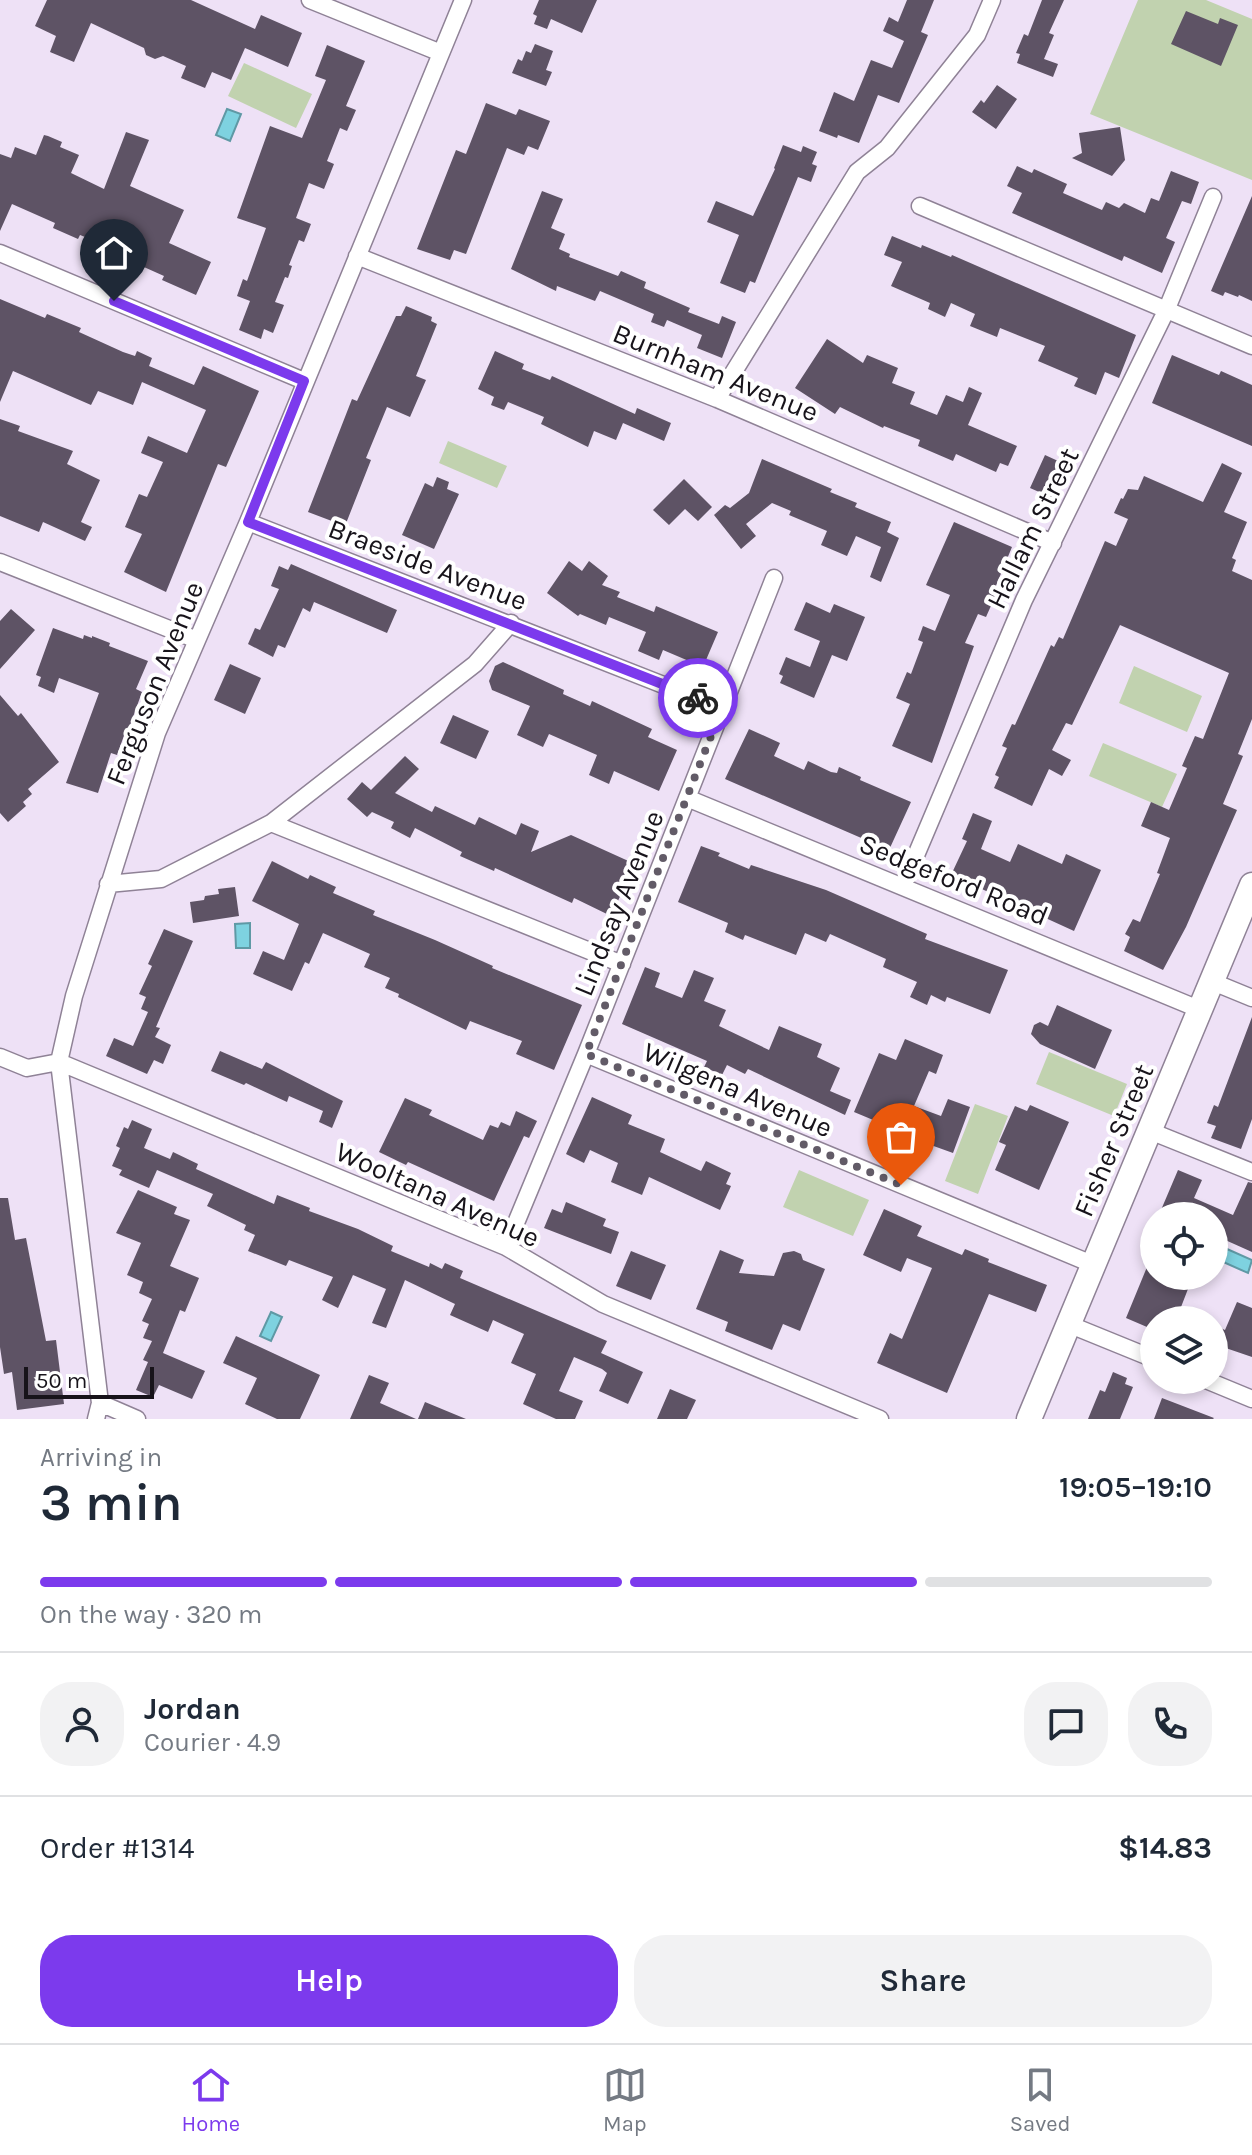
<!DOCTYPE html>
<html lang="en">
<head>
<meta charset="utf-8">
<style>
	body { margin:0; font-family:Karla,sans-serif; background:#f2f2f3; color:#1f2937; height:100vh; display:flex; flex-direction:column; font-size:30px; white-space:nowrap }
	* { box-sizing:border-box; margin:0 }
	p { font-size:26px; color:#747a83 }
	.icon { flex:none; width:44px; height:44px; fill:none; stroke:currentColor; stroke-width:2; stroke-linecap:round; stroke-linejoin:round }
	.map { position:relative; height:1419px; overflow:hidden }
	.sheet { display:flex; flex-direction:column; background:#fff; flex:1 }
	.sheet>* { flex:none }
	.buttons { position:absolute; left:1140px; top:1202px; display:grid; gap:16px }
	.buttons a { display:grid; place-items:center; width:88px; height:88px; border-radius:50%; background:#fff; box-shadow:0 4px 12px #0003; font-size:40px }
	.scale { position:absolute; left:24px; bottom:20px; width:130px; box-sizing:border-box; padding-left:8px; border:4px solid #17131a; border-top:0; font-size:22px; line-height:28px; white-space:nowrap; color:#17131a; -webkit-text-stroke:6px #fff; paint-order:stroke }
	.pin { position:absolute; display:grid; place-items:center; width:68px; height:68px; color:#fff; margin:-82px -34px; border-radius:50% 50% 50% 0; rotate:-45deg; box-shadow:0 0 8px #0007 }
	.pin .icon { rotate:45deg }
	.courier { position:absolute; display:grid; place-items:center; width:80px; height:80px; margin:-40px; border:6px solid #7c3aed; border-radius:50%; background:#fff; color:#222; box-shadow:0 2px 10px #0007 }
	.summary em { font-style:normal; font-weight:600 }
	.summary div { display:flex; flex-direction:column-reverse }
	.summary { display:flex; align-items:center; justify-content:space-between; height:136px; padding:0 40px }
	h1 { font-size:52px; font-weight:600; line-height:60px }
	.bar { display:grid; grid-template-columns:repeat(4,1fr); gap:12px 8px; align-content:center; height:96px; padding:0 40px }
	.bar i { height:10px; border-radius:6px; background:#e0e1e3 }
	.bar .active { background:#7c3aed }
	.bar p { grid-column:span 4 }
	.line { display:flex; align-items:center; gap:20px; padding:0 40px; border-top:2px solid #e0e1e3 }
	.line div { flex:1 }
	.round { display:grid; place-items:center; flex:none; width:84px; height:84px; border-radius:32px; background:#f2f2f3 }
	.cta { display:flex; gap:16px; margin-top:auto; padding:16px 40px }
	.cta a { flex:1; height:92px; border-radius:32px; background:#7c3aed; color:#fff; font-size:32px; font-weight:600; line-height:92px; text-align:center }
	.cta a+a { background:#f2f2f3; color:#1f2937 }
	.menu { display:flex; justify-content:space-around; align-items:center; height:112px; border-top:2px solid #e0e1e3; background:#fff; font-size:22px; color:#747a83 }
	.menu a { display:grid; justify-items:center; gap:4px }
	.menu .active { color:#7c3aed }
	.map>svg:first-child { display:block }
	.green { fill:#c1d2af }
	.water { fill:#7ed2e0; stroke:#5f99a5; stroke-width:2 }
	.building { fill:#5e5365 }
	.lines { fill:none; stroke-linecap:round; stroke-linejoin:round }
	.street-casing { stroke:#8f8296; stroke-width:19 }
	.secondary-casing { stroke:#8f8296; stroke-width:27 }
	.street { stroke:#fff; stroke-width:16 }
	.secondary { stroke:#fff; stroke-width:24 }
	.done { stroke:#625b67; stroke-width:8; stroke-dasharray:0 14.4 }
	.route { stroke:#7c3aed; stroke-width:10 }
	.labels { text-anchor:middle; stroke-width:8; stroke-linejoin:round; paint-order:stroke }
	.street-label { font-size:28px; fill:#17131a; stroke:#fff }
</style>
</head>
<body>
<div class="map">
<svg width="1252" height="1419" viewBox="0 0 1252 1419">
	<rect width="100%" height="100%" fill="#eee1f6"/>
	<!-- green -->
	<path class="green" d="M1138,0H1206L1252,19V180L1090,114Z
		M244,63L312,94L296,128L228,96Z
		M448,441L507,466L497,488L439,463Z
		M1134,666L1202,696L1187,732L1119,703Z
		M1103,743L1177,774L1162,807L1089,776Z
		M1049,1052L1127,1084L1114,1116L1036,1084Z
		M975,1104L1008,1116L978,1194L945,1181Z
		M799,1170L869,1200L853,1236L783,1207Z"/>
	<!-- water -->
	<path class="water" d="M227,109L241,114L230,141L216,135Z
		M250,923V948H236L235,924Z
		M1227,1249L1252,1260L1248,1273L1221,1261Z
		M271,1312L282,1317L271,1341L260,1336Z"/>
	<!-- building -->
	<path class="building" d="M47,0H191L255,29L261,15L302,33L288,67L245,48L231,80L212,72L205,88L181,78L186,66L163,56L155,59L146,55L144,48L91,23L74,62L50,52L56,36L35,26Z
		M539,0H597L582,33L551,19L547,29L534,24L537,16L533,14Z
		M907,0H934L921,32L928,35L899,103L878,95L859,143L838,135L837,138L819,131L834,92L854,101L871,60L892,68L904,41L883,31L889,17L898,22Z
		M1042,0H1064L1049,33L1054,35L1044,59L1058,64L1053,77L1017,63L1020,54L1016,53L1024,34L1028,36Z
		M1186,11L1218,24L1220,18L1238,25L1221,66L1171,44Z
		M535,44L553,51L546,70L552,72L546,86L512,73L518,59L522,61L526,51L531,53Z
		M327,45L365,61L346,106L356,110L347,131L340,128L327,161L334,164L324,189L309,183L296,218L311,224L304,242L299,240L289,265L292,266L288,278L285,277L275,302L284,305L273,333L264,329L261,339L239,330L250,301L237,296L243,279L247,281L266,228L237,218L270,126L302,138L326,80L315,76Z
		M997,85L1017,99L996,129L972,112L981,100L984,103Z
		M486,103L516,115L519,109L550,121L538,150L528,146L524,155L507,148L466,254L454,250L450,260L417,249L456,150L466,154Z
		M1120,127L1125,160L1112,176L1072,158L1082,153L1079,133Z
		M126,132L149,140L130,186L184,210L169,243L211,262L196,295L162,280L164,276L126,259L129,254L80,235L78,239L53,228L55,223L12,204L0,231V154L11,158L15,147L36,155L44,135L48,136L62,142L60,147L79,155L71,173L104,189Z
		M783,145L801,152L803,146L817,152L812,164L817,166L811,182L798,177L755,283L750,281L745,293L720,283L739,235L707,222L716,201L753,216L775,169L774,168Z
		M1017,166L1032,173L1034,169L1067,184L1063,193L1102,210L1106,202L1119,208L1124,203L1145,213L1151,198L1159,201L1171,171L1199,182L1191,204L1182,201L1166,238L1175,242L1162,273L1124,256L1122,261L1012,213L1022,193L1007,186Z
		M542,191L563,199L551,228L565,234L559,249L570,254L569,257L618,276L621,271L646,282L644,288L690,308L688,312L719,324L722,316L736,322L722,358L697,348L702,335L667,320L664,327L651,322L654,314L600,291L595,301L557,286L556,291L511,269Z
		M1252,196V301L1239,295L1238,297L1225,292L1223,296L1211,291Z
		M892,236L921,248L922,245L951,257L952,255L1136,335L1119,378L1105,372L1096,395L1074,386L1078,378L1038,361L1045,346L1000,328L997,337L970,326L975,314L951,303L945,317L928,309L930,303L891,286L902,262L884,255Z
		M0,299L45,318L47,314L81,328L79,332L123,352L135,356L137,351L152,358L149,366L194,385L203,366L259,391L226,467L218,464L166,592L124,572L142,534L125,527L139,494L147,497L163,462L141,453L148,436L187,453L206,410L142,382L133,405L98,391L91,405L13,371L0,402Z
		M406,306L432,317L431,321L437,324L416,376L426,380L410,417L387,407L366,458L371,460L345,526L308,512L352,399L357,401L396,316H401Z
		M827,339L863,363L867,355L898,368L892,383L915,392L910,404L937,415L946,395L963,402L969,387L982,393L968,425L1017,446L1008,466L1000,463L996,472L956,454L953,461L918,446L920,440L884,426L883,428L840,407L835,414L795,388Z
		M495,351L524,364L522,369L550,380L552,376L635,414L637,408L671,423L664,441L623,423L616,440L594,431L588,447L541,424L544,417L508,402L504,410L491,405L494,397L478,389Z
		M1172,355L1219,375L1221,371L1252,385V446L1152,403Z
		M0,419L20,426L18,431L73,451L67,464L100,480L81,522L92,527L85,541L43,522L39,532L0,516Z
		M1045,455L1069,466L1055,499L1030,488Z
		M762,459L832,489L830,492L857,503L855,507L891,522L887,532L899,538L881,582L870,577L881,547L856,536L847,556L821,545L827,531L789,515L791,511L772,503L746,524L756,536L741,549L714,515L725,505L730,508L749,493Z
		M1222,463L1242,473L1224,512L1247,522L1232,558L1236,560L1232,571L1252,580V719L1238,754L1243,756L1223,804L1237,810L1186,927L1163,970L1124,951L1130,937L1125,934L1133,919L1140,922L1160,874L1157,873L1170,838L1141,826L1151,802L1169,810L1187,768L1182,766L1195,736L1203,739L1229,673L1120,625L1072,725L1066,723L1052,750L1071,760L1062,776L1049,769L1032,806L994,788L999,777L995,775L1007,748L1002,746L1012,724L1015,725L1051,645L1054,647L1059,637L1063,639L1105,541L1116,546L1128,519L1114,513L1121,498L1123,499L1128,489L1138,490L1144,476L1203,502Z
		M437,477L449,482L447,489L459,494L434,549L402,535L425,483L433,487Z
		M684,479L712,507L698,521L685,509L669,525L653,510Z
		M954,522L1012,547L995,588L998,590L986,617L978,614L965,643L974,646L932,763L892,746L910,704L896,698L907,672L911,674L923,642L918,640L923,626L935,631L950,595L926,585Z
		M569,561L582,571L589,561L608,576L602,585L620,592L617,597L654,612L656,606L718,632L703,667L663,650L659,660L638,651L646,632L609,617L606,625L580,614L578,616L547,593Z
		M291,564L397,610L387,633L314,602L310,612L303,608L285,648L278,645L273,657L248,644L255,628L260,630L279,589L271,586L279,566L288,570Z
		M806,602L830,613L834,604L865,617L847,661L832,655L814,698L780,683L783,676L779,674L786,657L810,667L820,641L794,630Z
		M11,609L35,630L0,669V621Z
		M53,628L83,639L84,635L92,638V636L110,643L109,646L148,661L136,689L142,692L128,731L126,730L117,755L111,753L98,793L66,783L99,693L59,678L54,693L38,686L41,677L36,675Z
		M503,662L564,690L563,694L590,706L592,701L652,729L648,737L677,750L659,791L614,771L609,784L589,775L597,755L549,734L543,747L517,735L530,706L492,690L489,681L495,666Z
		M230,664L261,678L245,714L214,700Z
		M0,695L18,716L21,713L59,762L28,789L32,794L23,802L26,806L8,822L0,813Z
		M453,715L489,731L476,759L440,743Z
		M749,729L780,743L774,756L804,770L808,761L831,772L837,773L839,767L861,777L860,780L911,802L889,850L725,779Z
		M405,756L419,769L395,793L432,812L435,806L475,825L479,817L516,835L521,823L539,831L531,852L571,835L635,864L611,916L574,898L572,903L495,868L494,871L460,856L462,852L415,828L410,838L391,828L394,822L372,812L367,817L347,799L362,782L371,790Z
		M973,813L992,821L981,849L1010,862L1018,844L1062,864L1066,854L1101,870L1074,931L951,875L967,841L962,839Z
		M701,846L720,853L718,856L749,869L751,865L826,890L927,934L925,939L1008,970L990,1014L947,997L945,1002L931,995L927,1005L910,997L917,982L883,967L886,959L830,934L826,942L805,933L796,955L745,935L743,940L725,932L728,923L678,902Z
		M272,861L308,879L310,875L336,887L333,893L375,911L373,915L435,940L493,966L492,968L582,1005L554,1070L516,1054L522,1041L470,1021L466,1030L398,997L399,994L385,988L390,978L364,967L370,954L323,933L309,964L305,962L292,991L253,974L263,951L284,960L299,924L252,901Z
		M235,887L239,916L193,923L190,902L204,900L205,896L219,894L218,889Z
		M164,929L193,941L156,1027L160,1028L155,1037L171,1045L163,1064L154,1060L147,1074L106,1056L114,1038L133,1046L148,1012L141,1009L146,997L139,994L152,966L148,964Z
		M645,967L660,973L655,987L682,998L694,970L714,978L704,1001L726,1010L719,1026L769,1050L779,1026L822,1044L817,1057L840,1068L830,1091L851,1100L845,1115L748,1069L745,1074L727,1065L722,1075L704,1067L707,1061L622,1024Z
		M1057,1005L1112,1030L1095,1069L1040,1044L1031,1034L1034,1025L1040,1022L1048,1026Z
		M1252,1017V1119L1241,1149L1211,1138L1216,1126L1207,1123L1214,1105L1218,1107Z
		M905,1039L943,1055L936,1074L929,1071L914,1106L941,1116L948,1099L970,1107L953,1153L928,1144L930,1138L904,1128L902,1132L854,1112L879,1053L896,1060Z
		M220,1051L262,1069L266,1062L343,1101L332,1128L319,1122L323,1111L289,1096L287,1102L246,1083L244,1085L211,1071Z
		M592,1097L632,1115L628,1124L665,1139L660,1152L701,1171L706,1161L731,1173L726,1184L731,1186L720,1210L649,1177L642,1195L611,1182L618,1163L590,1150L584,1163L566,1154Z
		M405,1098L432,1110L429,1115L483,1140L490,1125L498,1128L501,1122L510,1126L516,1111L537,1121L529,1138L524,1136L494,1201L408,1162L406,1165L379,1152Z
		M1030,1105L1069,1122L1039,1190L995,1170L1006,1145L999,1142L1015,1106L1027,1111Z
		M132,1120L152,1129L144,1148L170,1159L173,1152L198,1164L196,1169L274,1204L277,1195L310,1208L309,1211L358,1229L393,1246L391,1251L429,1267L430,1263L442,1269L445,1263L463,1271L460,1278L607,1341L601,1353L643,1372L628,1404L599,1391L607,1373L602,1369L574,1357L559,1391L583,1401L575,1419H556L523,1404L536,1374L511,1363L524,1334L493,1320L488,1332L450,1315L455,1304L405,1280L386,1328L372,1323L386,1289L353,1275L338,1308L322,1300L333,1277L289,1260L286,1266L248,1251L255,1235L244,1230L246,1225L207,1206L213,1194L157,1170L149,1188L119,1175L122,1170L112,1166L120,1148L116,1146L124,1127L128,1129Z
		M1178,1170L1202,1180L1194,1198L1233,1215L1248,1182L1252,1183V1252L1214,1235V1216H1175L1161,1210Z
		M138,1190L177,1207L174,1214L190,1220L170,1266L199,1278L185,1312L180,1310L163,1353L205,1371L192,1399L159,1385L153,1397L136,1390L148,1362L143,1360L152,1341L143,1338L149,1324L142,1321L152,1299L139,1293L143,1282L127,1275L141,1243L116,1233Z
		M0,1198H8L15,1240L26,1238L46,1341L56,1340L64,1404L17,1410L12,1372L4,1374L0,1347Z
		M566,1202L606,1219L603,1226L619,1232L611,1254L544,1228L552,1209L562,1213Z
		M884,1209L922,1226L917,1236L962,1255L965,1249L989,1259L988,1262L1047,1285L1036,1312L989,1294L947,1393L877,1363L890,1333L902,1339L932,1268L907,1258L901,1272L863,1255Z
		M720,1250L744,1260L739,1273L774,1276L783,1253L794,1251L801,1254L803,1260L825,1269L800,1331L783,1324L772,1350L725,1331L728,1322L696,1309Z
		M1154,1250V1276H1193L1176,1320H1154V1330L1126,1318Z
		M631,1251L666,1265L651,1300L616,1286Z
		M1237,1302L1252,1308V1357L1214,1344V1325L1225,1330Z
		M236,1336L320,1375L300,1419H277L245,1404L257,1378L223,1363Z
		M1113,1372L1127,1378L1125,1384L1133,1387L1120,1419H1088L1100,1390L1105,1392Z
		M369,1375L389,1383L380,1403L416,1419H350Z
		M670,1389L696,1400L687,1419H657Z
		M1162,1398L1214,1418L1213,1419H1154Z
		M425,1402L466,1419H418Z"/>
	<g class="lines">
		<defs>
			<path id="street" d="M310,0L441,53
				M920,206L1252,346
				M0,253L304,381
				M357,256L717,399L1053,543
				M717,399L857,172L887,148L977,35L992,0
				M248,522L722,708
				M0,562L197,640
				M687,798L1201,1010
				M271,823L622,964
				M108,884L161,879L271,823L475,664L511,623
				M903,886L1024,600L1166,311L1213,197
				M1213,982L1252,998
				M586,1054L1092,1264
				M0,1057L27,1068L59,1062L83,1072L506,1247L603,1304L880,1419
				M1150,1131L1252,1172
				M506,1247L586,1054L774,578
				M1068,1324L1154,1359
				M1206,1380L1252,1399
				M100,1403L137,1419
				M96,1419L100,1403L59,1062L74,996L157,733L248,522L463,0"/>
			<path id="secondary" d="M1029,1419L1252,885"/>
		</defs>
		<!-- street casing -->
		<use href="#street" class="street-casing"/>
		<!-- secondary casing -->
		<use href="#secondary" class="secondary-casing"/>
		<!-- street -->
		<use href="#street" class="street"/>
		<!-- secondary -->
		<use href="#secondary" class="secondary"/>
	</g>
	<g class="lines">
		<!-- done -->
		<path class="done" d="M698,698L722,708L586,1054L901,1185"/>
		<!-- route -->
		<path class="route" d="M114,301L304,381L248,522L698,698"/>
	</g>
	<g class="labels">
		<!-- street labels -->
		<g class="street-label">
			<text transform="translate(716 372) rotate(22)" y="10">Burnham Avenue</text>
			<text transform="translate(1032 528) rotate(-64)" y="10">Hallam Street</text>
			<text transform="translate(428 564) rotate(21)" y="10">Braeside Avenue</text>
			<text transform="translate(154 683) rotate(-68)" y="10">Ferguson Avenue</text>
			<text transform="translate(954 879) rotate(22)" y="10">Sedgeford Road</text>
			<text transform="translate(618 903) rotate(-68)" y="10">Lindsay Avenue</text>
			<text transform="translate(738 1089) rotate(23)" y="10">Wilgena Avenue</text>
			<text transform="translate(1113 1140) rotate(-67)" y="10">Fisher Street</text>
			<text transform="translate(438 1194) rotate(24)" y="10">Wooltana Avenue</text>
		</g>
	</g>
</svg>
<div class="buttons">
<a><svg class="icon" aria-label="locate" viewBox="0 0 24 24"><circle cx="12" cy="12" r="6"/><path d="M12 2v4M12 18v4M2 12h4M18 12h4"/></svg></a>
<a><svg class="icon" aria-label="layers" viewBox="0 0 24 24"><path d="M12 4l9 5-9 5-9-5zM3 14l9 5 9-5"/></svg></a>
</div>
<div class="scale">50 m</div>
<div class="pin" style="left:901px;top:1185px;background:#ea580c"><svg class="icon" aria-label="bag" viewBox="0 0 24 24"><path d="M5 8h14l-1 12H6zM9 8a3 3 0 0 1 6 0"/></svg></div>
<div class="pin" style="left:114px;top:301px;background:#1f2937"><svg class="icon" aria-label="home" viewBox="0 0 24 24"><path d="M3 11l9-7 9 7M6 9v11h12V9"/></svg></div>
<div class="courier" style="left:698px;top:698px"><svg class="icon" aria-label="bike" viewBox="0 0 24 24"><circle cx="6" cy="16" r="4"/><circle cx="18" cy="16" r="4"/><path d="M6 16l4-8h5l3 8M10 8l3 8H6M13 5h3"/></svg></div>
</div>
<section class="sheet">
<div class="summary"><div><h1>3 min</h1><p>Arriving in</p></div><em>19:05–19:10</em></div>
<div class="bar"><i class="active"></i><i class="active"></i><i class="active"></i><i></i><p>On the way · 320 m</p></div>
<div class="line" style="height:144px"><a class="round"><svg class="icon" aria-label="person" viewBox="0 0 24 24"><circle cx="12" cy="8" r="4"/><path d="M4 21q1-7 8-7t8 7"/></svg></a><div><b>Jordan</b><p>Courier · 4.9</p></div><a class="round"><svg class="icon" aria-label="chat" viewBox="0 0 24 24"><path d="M4 5h16v11H9l-5 4z"/></svg></a><a class="round"><svg class="icon" aria-label="phone" viewBox="0 0 24 24"><path d="M5 4h4l2 5-3 2q2 4 5 5l2-3 5 2v4C11 20 4 13 5 4z"/></svg></a></div>
<div class="line" style="height:104px"><div>Order #1314</div><b>$14.83</b></div>
<div class="cta"><a>Help</a><a>Share</a></div>
</section>
<nav class="menu">
<a class="active"><svg class="icon" aria-label="home" viewBox="0 0 24 24"><path d="M3 11l9-7 9 7M6 9v11h12V9"/></svg>Home</a>
<a><svg class="icon" aria-label="map" viewBox="0 0 24 24"><path d="M3 6l6-2 6 2 6-2v14l-6 2-6-2-6 2zM9 4v14M15 6v14"/></svg>Map</a>
<a><svg class="icon" aria-label="saved" viewBox="0 0 24 24"><path d="M7 4h10v16l-5-4-5 4z"/></svg>Saved</a>
</nav>
</body>
</html>
